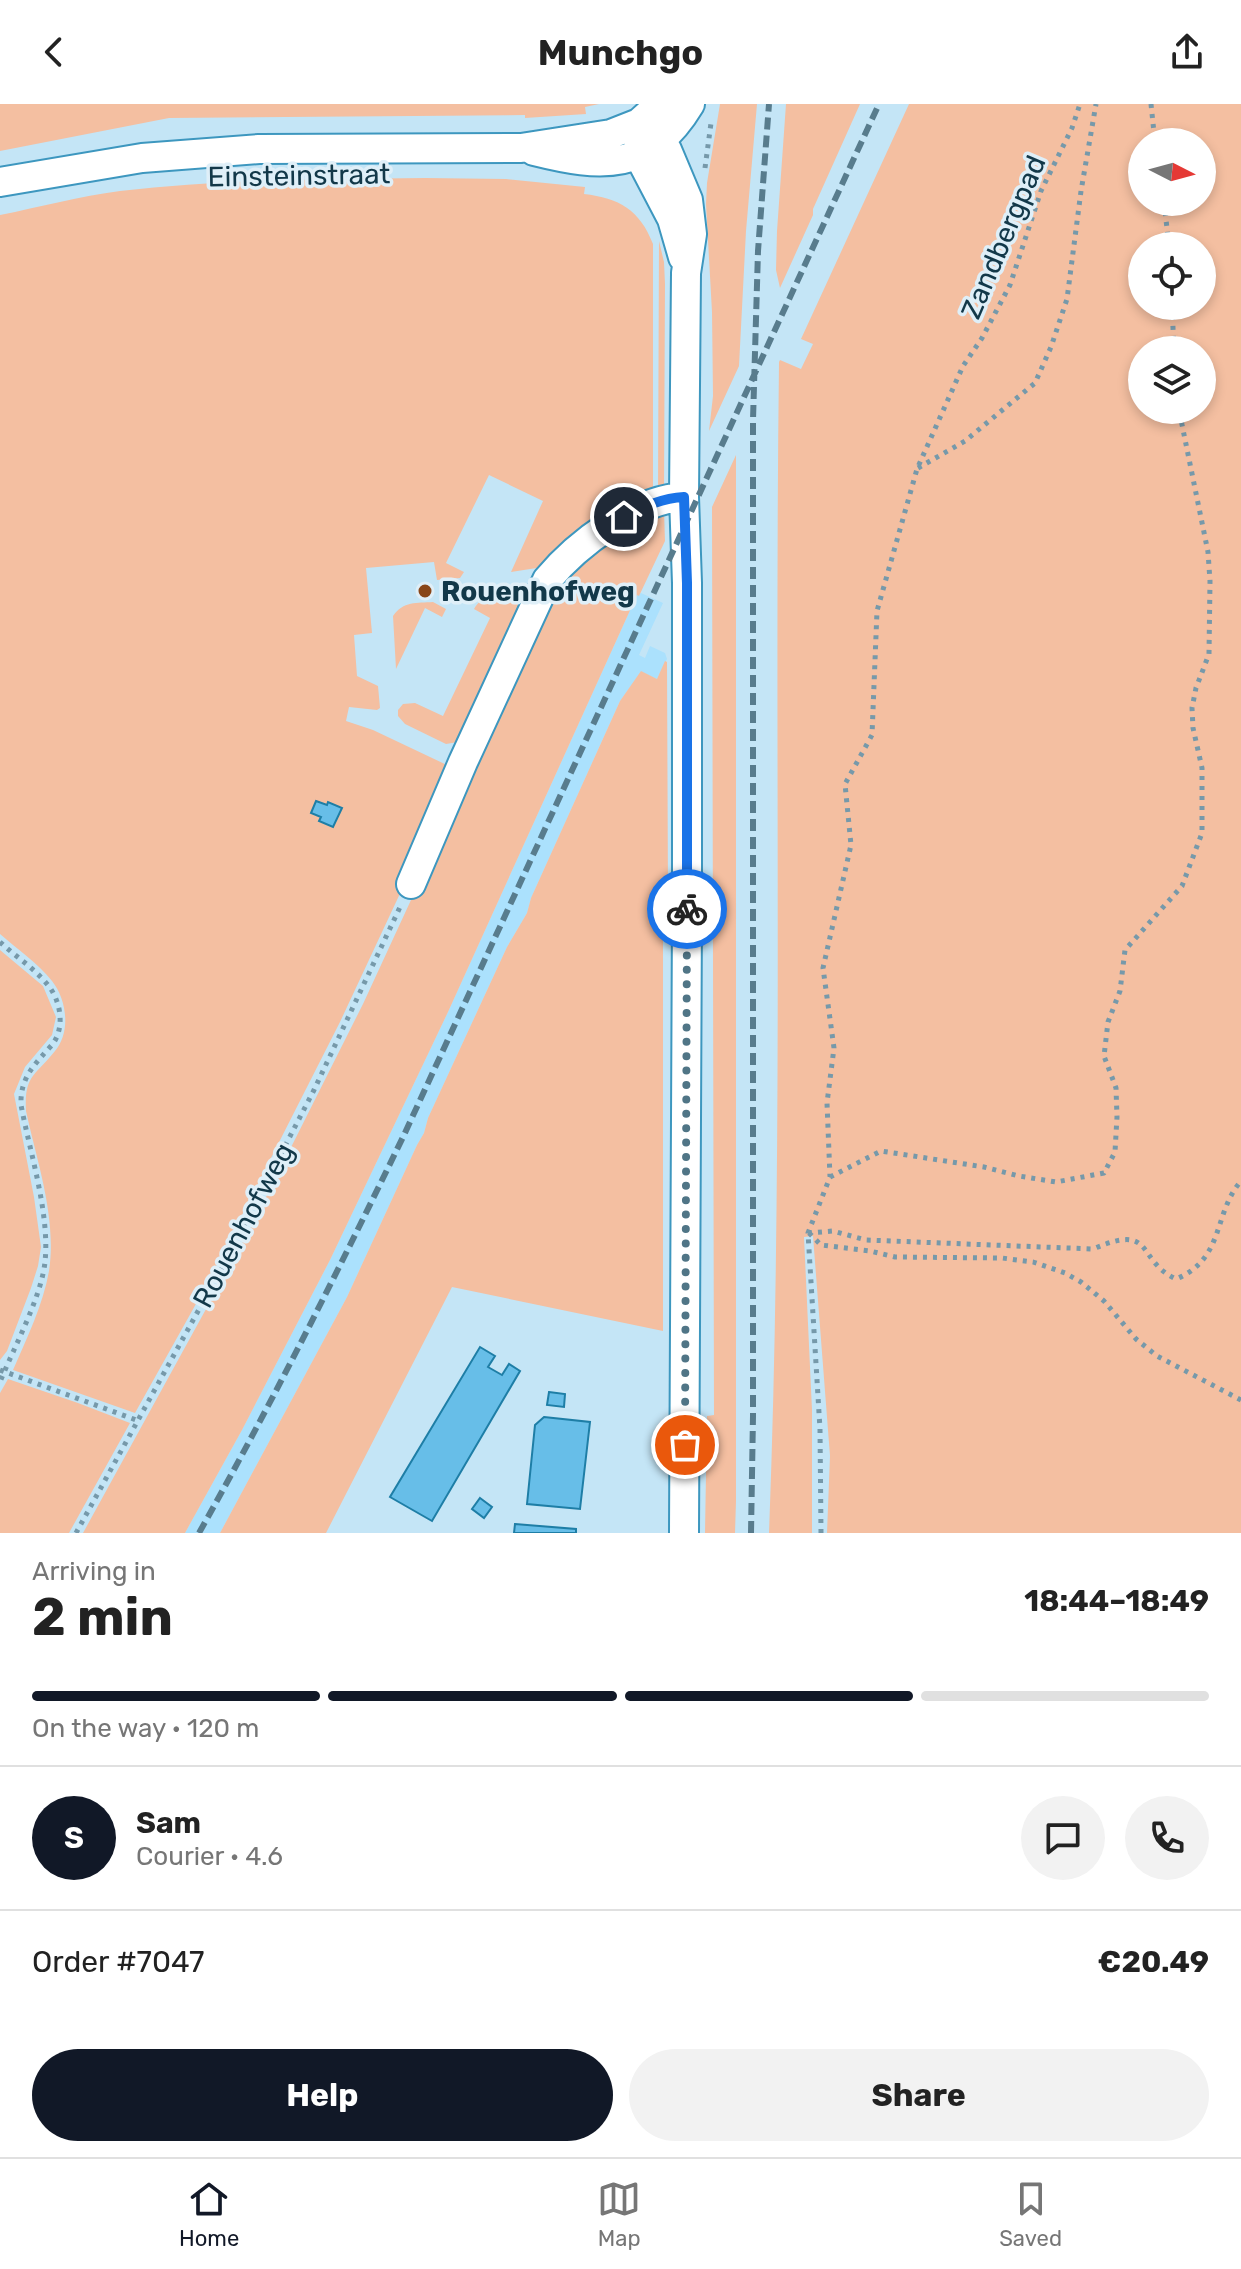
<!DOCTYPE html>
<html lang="en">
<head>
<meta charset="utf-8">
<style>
	body { margin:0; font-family:Rubik,sans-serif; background:#f2f2f2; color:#222; height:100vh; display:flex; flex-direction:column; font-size:30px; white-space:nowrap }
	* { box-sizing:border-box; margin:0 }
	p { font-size:26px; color:#767676 }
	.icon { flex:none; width:44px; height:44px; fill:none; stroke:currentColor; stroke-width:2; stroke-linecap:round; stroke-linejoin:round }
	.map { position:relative; height:1429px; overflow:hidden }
	.panel { display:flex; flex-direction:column; background:#fff; flex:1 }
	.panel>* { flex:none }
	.needle { width:52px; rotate:96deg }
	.buttons { position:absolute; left:1128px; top:24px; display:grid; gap:16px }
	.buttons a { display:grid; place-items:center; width:88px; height:88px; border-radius:50%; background:#fff; box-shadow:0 4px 12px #0003; font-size:40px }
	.pin { position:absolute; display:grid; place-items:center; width:68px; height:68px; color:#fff; margin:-34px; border:4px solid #fff; border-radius:50%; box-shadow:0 2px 8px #0007 }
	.courier { position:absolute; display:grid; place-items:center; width:80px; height:80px; margin:-40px; border:6px solid #1a73e8; border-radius:50%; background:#fff; color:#222; box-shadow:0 2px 10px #0007 }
	.head em { font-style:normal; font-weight:700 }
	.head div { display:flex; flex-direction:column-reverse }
	.head { display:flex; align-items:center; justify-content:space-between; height:136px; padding:0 32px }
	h1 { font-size:52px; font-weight:700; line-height:60px }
	.bar { display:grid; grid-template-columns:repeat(4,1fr); gap:12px 8px; align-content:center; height:96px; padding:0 32px }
	.bar i { height:10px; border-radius:6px; background:#e0e0e0 }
	.bar .on { background:#111827 }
	.bar p { grid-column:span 4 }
	.line { display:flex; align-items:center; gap:20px; padding:0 32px; border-top:2px solid #e0e0e0 }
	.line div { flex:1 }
	.round { display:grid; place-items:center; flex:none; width:84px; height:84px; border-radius:42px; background:#f2f2f2 }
	.button { display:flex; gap:16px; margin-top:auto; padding:16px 32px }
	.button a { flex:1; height:92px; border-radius:48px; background:#111827; color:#fff; font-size:32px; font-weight:700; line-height:92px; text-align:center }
	.button a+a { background:#f2f2f2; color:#222 }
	header { display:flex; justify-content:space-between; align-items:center; height:104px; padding:0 32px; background:#fff; font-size:36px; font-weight:700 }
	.tabs { display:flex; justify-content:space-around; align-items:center; height:112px; border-top:2px solid #e0e0e0; background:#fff; font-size:22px; color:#767676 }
	.tabs a { display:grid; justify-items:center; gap:4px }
	.tabs .on { color:#111827 }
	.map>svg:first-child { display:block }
	.built { fill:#abe1fd }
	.green { fill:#f4bfa1; fill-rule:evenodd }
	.building { fill:#67bee8; stroke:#1e7ea6; stroke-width:2 }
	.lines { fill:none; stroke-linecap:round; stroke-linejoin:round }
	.minor-casing { stroke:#3d97bf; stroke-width:32 }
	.path { stroke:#7699aa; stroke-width:5; stroke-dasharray:4 6; stroke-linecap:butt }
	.minor { stroke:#fff; stroke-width:28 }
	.rail { stroke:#587c8d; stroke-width:6; stroke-dasharray:12 6; stroke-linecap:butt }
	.done { stroke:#507586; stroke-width:8; stroke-dasharray:0 14.4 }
	.route { stroke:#1a73e8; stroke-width:10 }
	.poi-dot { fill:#894618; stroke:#dfeff8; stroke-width:3 }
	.labels { text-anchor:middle; stroke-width:7; stroke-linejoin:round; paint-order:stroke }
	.street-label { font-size:28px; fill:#123849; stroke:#dfeff8 }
	.poi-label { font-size:28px; font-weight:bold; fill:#123849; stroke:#dfeff8; text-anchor:start }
</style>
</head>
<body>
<header><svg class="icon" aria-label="back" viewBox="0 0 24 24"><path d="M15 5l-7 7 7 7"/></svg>Munchgo<svg class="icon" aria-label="share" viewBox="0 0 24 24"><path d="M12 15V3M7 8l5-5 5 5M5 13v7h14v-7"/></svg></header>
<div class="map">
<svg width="1241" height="1429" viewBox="0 0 1241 1429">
	<rect width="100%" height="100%" fill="#c4e5f6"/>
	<!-- built -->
	<path class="built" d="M641,489L663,499L639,551L645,554L650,542L665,549L667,555L657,575L641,568L620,597L531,794L527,809L507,843L428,1014L424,1029L417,1041L347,1193L220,1429H185L242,1326L330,1156L448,908L637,491Z"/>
	<!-- green -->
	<path class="green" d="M0,0H599L585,3L586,10L525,14V11L169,14L0,47Z
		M720,0H757L746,127L739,262L709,327L713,292L712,208L706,100L707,79Z
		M786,0H860L813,105V111L780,184L776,166L777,127Z
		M909,0H1241V1429H827L830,1352L813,1132L804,1133L812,1306V1429H769C784,1039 774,648 779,258L780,256L801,265L813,240L801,235ZM1142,38H1202V98H1142ZM1142,142H1202V202H1142ZM1142,246H1202V306H1142Z
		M425,74L506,75L585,83L584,90C619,94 640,106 653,140V390L543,463L511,468L543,397L489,371L446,459L464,468L460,474L437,476L434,458L366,464L372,529L354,531L357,572L378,582L380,604L377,606L349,603L346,617L373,626L449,662L411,766L340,918L206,1182L135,1309L13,1266C27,1234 43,1201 49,1167C57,1114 37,1058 26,1007C24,971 35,972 55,947C71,928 67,896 52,877C38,859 17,845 0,830V111C40,103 80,92 120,87C221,75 323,75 425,74Z
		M659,137L664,158L665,180L664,385L658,388Z
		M736,351V1397L735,1429H705L707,1312L714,1311L712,403Z
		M664,408L665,437L639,492L637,491L448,908L330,1156L242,1326L185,1429H83L250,1125L363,900L417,783L542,498L607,435Z
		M520,488L526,502L458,638L446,640L405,620L398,612V606L403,600L415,599L443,612L490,514L474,505C485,486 500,490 520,488Z
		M433,498L446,505L442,513L425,504L396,565L393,512C403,497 417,499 433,498Z
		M665,557L667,558L668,794H665L663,831V1227L452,1183L326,1429H220L347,1193L417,1041L424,1029L428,1014L507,843L527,809L531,794L620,597L641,567L657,575Z
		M0,846L43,882L56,913L52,931L25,963L14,990L34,1093L41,1143L38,1162L31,1184L7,1247L0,1256Z
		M8,1275L78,1299L130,1319L69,1429H0V1289Z"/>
	<!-- building -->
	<path class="building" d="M316,697L327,701L328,698L342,704L333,723L319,717L321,713L311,709Z
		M480,1243L495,1252L488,1263L502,1271L509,1260L520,1267L432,1417L390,1393Z
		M549,1288L565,1290L564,1303L547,1301Z
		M544,1313L590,1318L580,1405L527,1400L535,1321Z
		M480,1394L492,1403L484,1414L472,1405Z
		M515,1420L576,1425V1429H514Z"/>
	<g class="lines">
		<defs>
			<path id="minor" d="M639,19L661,35L667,46L688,96L692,130L686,169L684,393L687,479V809L684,1429
				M639,32L638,50L672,115L683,153
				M534,47C602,64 649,68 690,0
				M0,78L142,54L259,45L521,44L611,30L639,19L660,0
				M411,780L463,658L547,476C577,440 636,395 684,393"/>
		</defs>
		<!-- minor casing -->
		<use href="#minor" class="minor-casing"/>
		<!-- path -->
		<path class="path" d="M1151,0L1155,38
			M705,64L711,19
			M1164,98L1169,142
			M1172,202L1174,246
			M918,364L965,337L1035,279L1051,243L1067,195L1081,87L1096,0
			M0,838C15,852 34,864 47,880C61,896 66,925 51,942C34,961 20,974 21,1001C30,1049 50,1110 45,1158C41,1194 14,1243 0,1278
			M830,1073L881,1047L984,1063L1019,1072L1056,1078L1104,1069L1115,1048L1117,1013L1116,984L1104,952L1108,918L1120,887L1125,846L1182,782L1202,729V664L1193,624L1192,604L1196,584L1209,550L1210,477L1208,448L1179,306
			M808,1129L833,1127L866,1136L1093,1145C1156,1118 1135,1156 1176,1175C1225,1155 1213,1109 1241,1077
			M809,1129L821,1141L870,1147L895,1153L1002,1154L1033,1158L1065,1169L1081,1178L1104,1197L1136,1235L1157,1252L1241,1296
			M0,1266L139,1317
			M76,1429L225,1158L314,986L401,801
			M821,1429L820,1325L808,1129L830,1073L827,999L834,944L823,864L851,741L845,680L872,631L877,507L917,365L963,262L982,234L1010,181L1041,87L1072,24L1080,0"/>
		<!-- minor -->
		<use href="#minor" class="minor"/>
		<!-- rail -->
		<path class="rail" d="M199,1429C272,1299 339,1165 404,1031L879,0
			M751,1429L753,1312V316L758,147L769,0"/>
	</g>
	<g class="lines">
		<!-- done -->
		<path class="done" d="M685,1341L687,805"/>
		<!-- route -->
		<path class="route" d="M624,413C644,403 661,394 684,393L687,479V805"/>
	</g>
	<!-- markers -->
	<circle class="poi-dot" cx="425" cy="487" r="8"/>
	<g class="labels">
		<!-- street labels -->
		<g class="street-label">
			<text transform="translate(299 71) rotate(-1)" y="10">Einsteinstraat</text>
			<text transform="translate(1003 133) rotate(-67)" y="10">Zandbergpad</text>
			<text transform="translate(243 1121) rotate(-62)" y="10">Rouenhofweg</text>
		</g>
		<!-- poi labels -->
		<g class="poi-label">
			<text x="441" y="497">Rouenhofweg</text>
		</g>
	</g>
</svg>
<div class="buttons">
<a><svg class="needle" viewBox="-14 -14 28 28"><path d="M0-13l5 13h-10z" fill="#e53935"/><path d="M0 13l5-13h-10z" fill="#767676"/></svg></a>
<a><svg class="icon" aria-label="locate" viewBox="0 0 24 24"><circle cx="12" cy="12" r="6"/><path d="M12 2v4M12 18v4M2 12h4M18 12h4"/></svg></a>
<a><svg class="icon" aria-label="layers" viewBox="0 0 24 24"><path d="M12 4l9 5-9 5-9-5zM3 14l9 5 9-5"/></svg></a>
</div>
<div class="pin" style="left:685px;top:1341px;background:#ea580c"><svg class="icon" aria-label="bag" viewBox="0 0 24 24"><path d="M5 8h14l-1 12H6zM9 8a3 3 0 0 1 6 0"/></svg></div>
<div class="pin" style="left:624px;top:413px;background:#1f2937"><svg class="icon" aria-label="home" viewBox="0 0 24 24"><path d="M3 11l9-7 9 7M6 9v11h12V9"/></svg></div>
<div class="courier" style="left:687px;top:805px"><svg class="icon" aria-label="bike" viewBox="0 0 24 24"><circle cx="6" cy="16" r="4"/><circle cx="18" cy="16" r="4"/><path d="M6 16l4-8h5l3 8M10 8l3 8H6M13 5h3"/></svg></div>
</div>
<section class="panel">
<div class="head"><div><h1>2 min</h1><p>Arriving in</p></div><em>18:44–18:49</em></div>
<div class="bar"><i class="on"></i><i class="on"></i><i class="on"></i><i></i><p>On the way · 120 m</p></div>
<div class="line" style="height:144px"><b class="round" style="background:#111827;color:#fff">S</b><div><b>Sam</b><p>Courier · 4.6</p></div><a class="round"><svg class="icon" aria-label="chat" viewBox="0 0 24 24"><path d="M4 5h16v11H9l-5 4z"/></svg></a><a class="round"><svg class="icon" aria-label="phone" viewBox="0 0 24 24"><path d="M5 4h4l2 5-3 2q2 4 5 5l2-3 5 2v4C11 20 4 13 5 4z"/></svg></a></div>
<div class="line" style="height:104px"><div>Order #7047</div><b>€20.49</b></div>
<div class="button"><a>Help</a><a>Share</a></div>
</section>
<nav class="tabs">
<a class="on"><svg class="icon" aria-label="home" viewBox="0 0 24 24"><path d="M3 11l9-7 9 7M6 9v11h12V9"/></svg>Home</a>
<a><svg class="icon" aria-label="map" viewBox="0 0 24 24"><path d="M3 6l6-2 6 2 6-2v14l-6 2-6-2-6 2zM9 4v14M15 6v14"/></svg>Map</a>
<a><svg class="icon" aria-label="saved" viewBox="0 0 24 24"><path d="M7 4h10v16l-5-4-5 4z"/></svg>Saved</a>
</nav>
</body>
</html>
